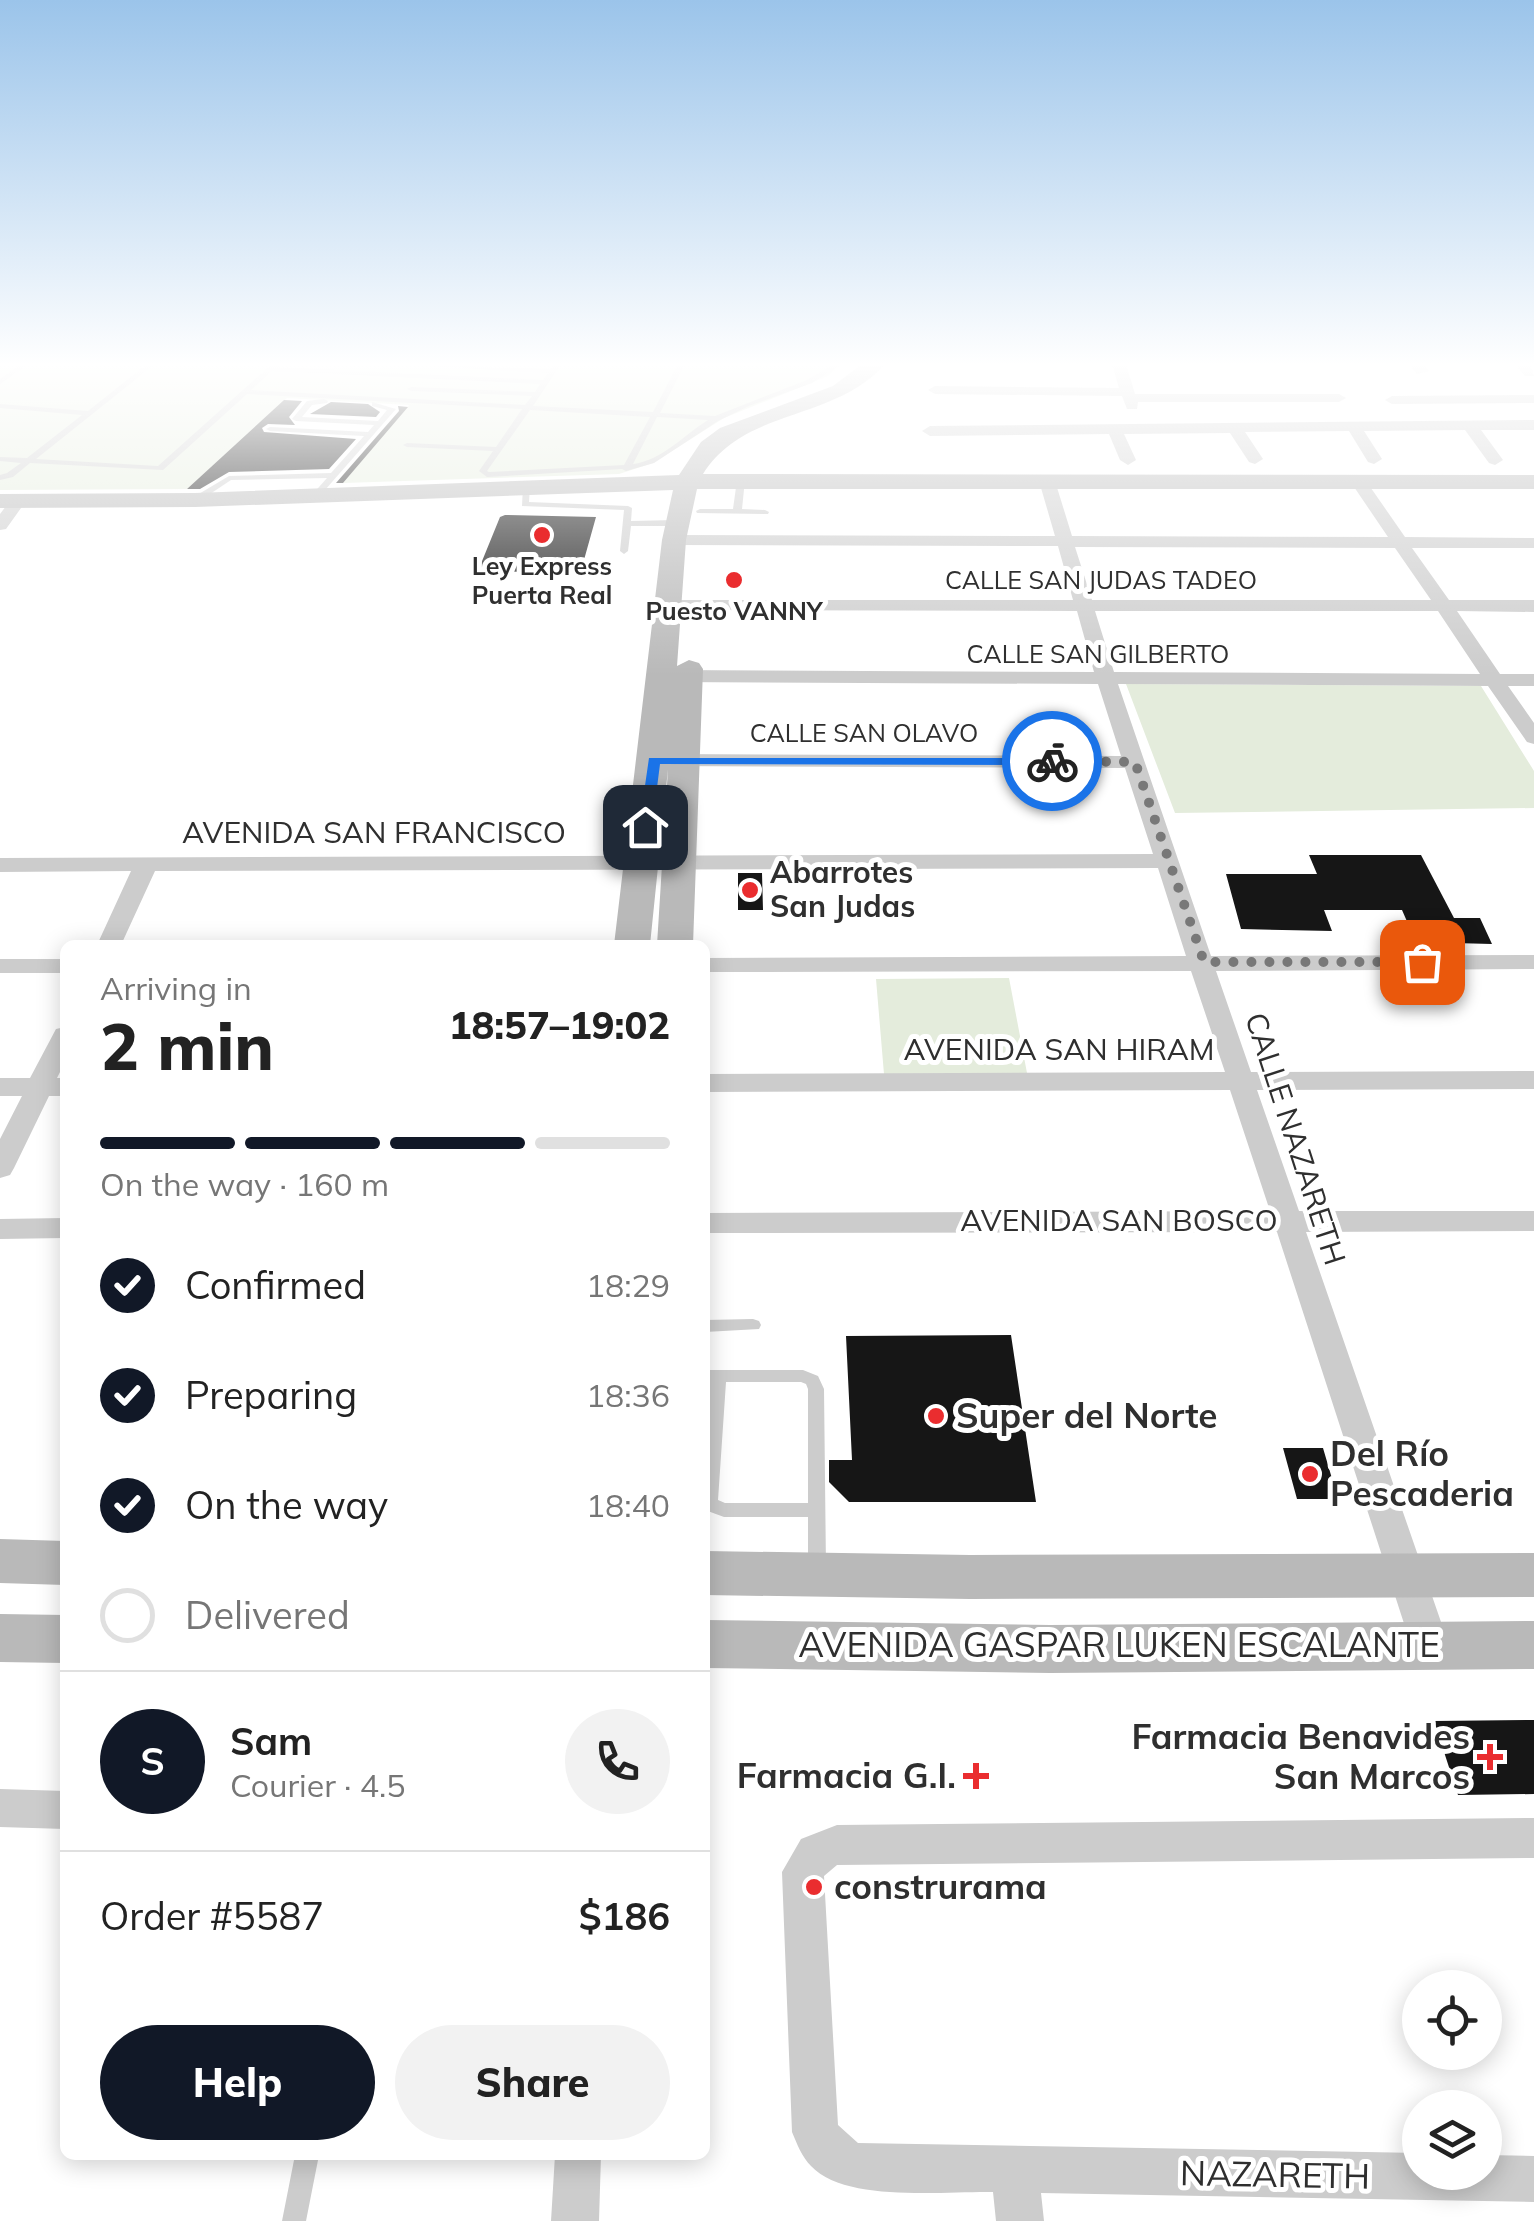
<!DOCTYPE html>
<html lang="en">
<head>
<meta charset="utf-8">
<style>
	body { margin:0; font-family:Mulish,sans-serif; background:#f2f2f2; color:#222; height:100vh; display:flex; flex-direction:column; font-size:38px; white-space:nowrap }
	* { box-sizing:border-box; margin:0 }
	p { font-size:32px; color:#767676 }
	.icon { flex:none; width:55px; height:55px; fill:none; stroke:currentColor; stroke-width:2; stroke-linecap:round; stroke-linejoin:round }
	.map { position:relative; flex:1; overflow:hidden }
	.side { position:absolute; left:60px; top:940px; width:650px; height:1220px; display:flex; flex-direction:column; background:#fff; border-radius:15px; box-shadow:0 5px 25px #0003 }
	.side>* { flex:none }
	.tools { position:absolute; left:1402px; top:1970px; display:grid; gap:20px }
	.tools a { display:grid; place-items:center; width:100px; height:100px; border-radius:50%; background:#fff; box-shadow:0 5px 25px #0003; font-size:50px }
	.pin { position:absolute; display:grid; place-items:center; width:85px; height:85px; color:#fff; margin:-42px; border-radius:20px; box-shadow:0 5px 15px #0006 }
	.courier { position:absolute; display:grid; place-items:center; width:100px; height:100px; margin:-50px; border:8px solid #1a73e8; border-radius:50%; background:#fff; color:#222; box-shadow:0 2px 12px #0007 }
	.head em { font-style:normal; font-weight:800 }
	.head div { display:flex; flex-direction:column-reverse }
	.head { display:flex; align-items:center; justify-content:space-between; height:170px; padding:0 40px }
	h1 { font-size:65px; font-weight:800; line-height:75px }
	.bar { display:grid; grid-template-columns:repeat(4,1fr); gap:15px 10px; align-content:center; height:120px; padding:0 40px }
	.bar i { height:12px; border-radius:8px; background:#e0e0e0 }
	.bar .selected { background:#111827 }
	.bar p { grid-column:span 4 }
	.line { display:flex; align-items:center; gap:25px; padding:0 40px; border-top:2px solid #e0e0e0 }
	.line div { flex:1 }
	.round { display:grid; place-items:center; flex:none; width:105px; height:105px; border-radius:52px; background:#f2f2f2 }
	ol { padding:0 40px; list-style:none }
	li { display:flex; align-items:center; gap:30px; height:110px }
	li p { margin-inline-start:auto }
	li .icon { padding:10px; border-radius:50%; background:#111827; color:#fff; stroke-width:4 }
	li:last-child { color:#767676 }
	li i { width:55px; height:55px; border:5px solid #e0e0e0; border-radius:50% }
	.cta { display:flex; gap:20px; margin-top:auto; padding:20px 40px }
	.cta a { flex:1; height:115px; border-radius:60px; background:#111827; color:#fff; font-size:40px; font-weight:800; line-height:115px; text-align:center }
	.cta a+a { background:#f2f2f2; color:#222 }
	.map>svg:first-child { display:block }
	.green { fill:#e4ecdc }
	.building { fill:#161616 }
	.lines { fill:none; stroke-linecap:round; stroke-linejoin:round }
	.lane { fill:#ccc; fill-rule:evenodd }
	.street { fill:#ccc; fill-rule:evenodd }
	.secondary { fill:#b9b9b9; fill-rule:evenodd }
	.route { fill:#1a73e8 }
	.done { stroke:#787878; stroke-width:10; stroke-dasharray:0 18 }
	.poi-dot { fill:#ea2d2f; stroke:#fff; stroke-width:4 }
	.labels { text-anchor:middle; stroke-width:10; stroke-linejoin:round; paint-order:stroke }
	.far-poi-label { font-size:25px; font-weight:bold; fill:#2f2f2f; stroke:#fff }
	.far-street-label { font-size:25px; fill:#2f2f2f; stroke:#fff }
	.street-label { font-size:30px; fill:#2f2f2f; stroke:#fff }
	.poi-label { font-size:30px; font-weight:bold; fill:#2f2f2f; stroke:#fff; text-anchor:start }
	.near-poi-label { font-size:35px; font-weight:bold; fill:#2f2f2f; stroke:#fff; text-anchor:start }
	.near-street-label { font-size:35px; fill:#2f2f2f; stroke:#fff }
</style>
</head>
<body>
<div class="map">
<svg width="1534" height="2221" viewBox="0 0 1534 2221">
	<rect width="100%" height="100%" fill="#fff"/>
	<!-- green -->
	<path class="green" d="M0,364H841L828,376L724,418L653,463L619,474L343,483L409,405L287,398L187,489L0,490Z
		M1126,684L1481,686L1534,771V808L1175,813Z
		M1009,978L1027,1073L884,1074L876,979Z"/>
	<!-- building -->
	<path class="building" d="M284,400L302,401L289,417L295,425L268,424L262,428L264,432L356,439L329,469L229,472L200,489H187Z
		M331,402L368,404L380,412L376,417L310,414Z
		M398,406L408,407L343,483H336L399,411Z
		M505,515L596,517L582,567L529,566L527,572L478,571L500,517Z
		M1309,855H1421L1454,918H1480L1492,944L1416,942L1402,910H1324L1332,931L1241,929L1226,874H1317Z
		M738,873H762L763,910H738Z
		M1394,975H1420L1433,1004H1407Z
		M1011,1335L1036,1502H849L829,1482V1460H852L846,1336Z
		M1283,1448H1323L1338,1499H1297Z
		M1534,1720V1794L1458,1795L1434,1721Z"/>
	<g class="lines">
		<!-- lane -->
		<path class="lane" d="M21,364H29L0,384V379Z
			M147,364H155L36,459L158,466L272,364H279L277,367L543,380L548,373L399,364L551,369L554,364H561L533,406L653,412L678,364H685L660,413L715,416L807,380L834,364H842L812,383L749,406L718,421L654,463L626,471L622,469L487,477L479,471L493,451L407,447L403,445L407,443L496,447L522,409L247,394L163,470L30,463L13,477L0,480V475L7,473L21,463L0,461V457L27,458L82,415L0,408V404L88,411ZM272,371L540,384L535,392L411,387L407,389L411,391L532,396L525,405L251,390ZM530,410L650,417L624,465L489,472L487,471ZM657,417L708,420C684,435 661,461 633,464Z
			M324,399L328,401L327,403L312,405L302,417L378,421L387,410L372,406V402L396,409L318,498L311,496L327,478L231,480L198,502H192V498L229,476L331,473L364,436L270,431L266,429L270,427L368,432L374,425L296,421L292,419L307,401Z
			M741,478L745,480L742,509L765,510L769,512L768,514L697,513L696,511L700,509H733L737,480Z
			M523,485L530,487L529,502L628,506L632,508L631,521L676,520L680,523L676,526H631L628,551L624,554L620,551L624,510L522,506Z
			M753,1319L759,1321L761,1325L759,1329L705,1332V1320Z
			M705,1370H803L818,1376L824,1389L826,1569L823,1574L817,1577L811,1574L808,1569V1517H724L705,1510V1442L709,1382H705ZM726,1382H801L806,1384L808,1389V1503H725L718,1500Z
			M295,2155H319L306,2221H282Z"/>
		<!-- street -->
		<path class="street" d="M1112,364H1126L1135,394H1339L1346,398L1339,402H1138L1137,409H1127L1122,396L935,394L928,390L935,386L1119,388Z
			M1409,364H1424L1429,371L1417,374Z
			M1515,364H1530L1534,376H1525Z
			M1534,395V403L1392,404L1385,400L1392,396Z
			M1534,420V430H1481L1503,460L1495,465L1489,463L1465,430L1364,431L1382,459L1374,464L1368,462L1349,431L1245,432L1263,459L1255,464L1249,462L1230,433L1124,434L1136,460L1128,465L1120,460L1109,434L930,436L922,431L930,426Z
			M1047,476L1055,481L1072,536L1388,537L1350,481L1358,476L1364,478L1405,537L1534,538V548H1412L1449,600H1534V612L1457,611L1500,674H1534V686H1508L1534,723V744L1527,742L1488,686L1118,684L1211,956L1534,955V969L1216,971L1251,1072L1534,1071V1089L1257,1090L1299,1211H1534V1231L1306,1232L1449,1645L1443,1657L1430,1662L1417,1657L1411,1645L1277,1232L705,1233V1213L1270,1211L1230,1090L705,1092V1074L1225,1072L1191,971L705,972V958L1186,956L1158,868L155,871L121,945H97L131,871L0,872V858L1153,854L1125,768L665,766L654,760L665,754L1121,756L1098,684L669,682L659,676L669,670L1094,672L1077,611L667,610L658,605L667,600H1073L1058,546L674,545L665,540L674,535L1055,536L1039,481ZM1075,547L1395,548L1431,600H1092ZM1095,611H1438L1480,674L1114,672Z
			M12,498L26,501L6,529L0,530V514Z
			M0,959H65V973H0Z
			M65,1027V1062L57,1078H65V1096H49L14,1168L10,1175L0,1178V1139L22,1096H0V1078H30L56,1029Z
			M65,1218V1238L0,1239V1219Z
			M0,1789L65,1791V1829L0,1827Z
			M1534,1818V1858L837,1865L824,1876L838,2125L858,2143L1420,2153V2172H1485V2155L1534,2156V2202L1041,2193L1044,2221H996L993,2192C945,2191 845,2203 811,2166C802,2157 797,2144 792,2132L782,1872L801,1839L837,1825Z
			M555,2155H601L599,2221H551Z"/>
		<!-- secondary -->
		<path class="secondary" d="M862,364H885C834,422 745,407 703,474L1534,475V489H697L686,540L677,666L689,660L699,663L703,669L693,945H657L668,769L650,945H614L662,540L673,490L195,507L0,508V494L195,493L679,475L701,442L720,428L833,386Z
			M0,1539L65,1541V1585L0,1583Z
			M705,1551L970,1555L1534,1553V1597L970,1599L705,1595Z
			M0,1614L65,1615V1663L0,1662Z
			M705,1620L1050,1625L1534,1621V1669L1050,1673L705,1668Z"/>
	</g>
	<!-- sky -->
	<linearGradient id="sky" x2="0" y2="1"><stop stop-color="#9bc4ea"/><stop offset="0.54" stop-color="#fff"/><stop offset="1" stop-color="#fff" stop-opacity="0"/></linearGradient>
	<rect width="1534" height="675" fill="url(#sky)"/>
	<!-- route -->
	<path class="route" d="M649,758H1052L1058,761L1052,765L660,764L652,827L645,831L639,827Z"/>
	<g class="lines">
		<!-- done -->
		<path class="done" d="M1052,761L1135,762L1204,962H1422"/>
	</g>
	<!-- markers -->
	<g class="poi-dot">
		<circle cx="542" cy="535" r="10"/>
		<circle cx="734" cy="580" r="10"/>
		<circle cx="750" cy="890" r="10"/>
		<circle cx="936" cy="1416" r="10"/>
		<circle cx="1310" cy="1474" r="10"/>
		<path d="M1485 1742h10v10h10v10h-10v10h-10v-10h-10v-10h10z"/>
		<path d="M971 1761h10v10h10v10h-10v10h-10v-10h-10v-10h10z"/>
		<circle cx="814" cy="1887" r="10"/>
	</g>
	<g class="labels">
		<!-- far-poi labels -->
		<g class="far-poi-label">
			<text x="542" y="575">Ley Express<tspan x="542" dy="29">Puerta Real</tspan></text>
			<text x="734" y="620">Puesto VANNY</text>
		</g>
		<!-- far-street labels -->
		<g class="far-street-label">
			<text x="1101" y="589">CALLE SAN JUDAS TADEO</text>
			<text x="1098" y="663">CALLE SAN GILBERTO</text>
			<text x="864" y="742">CALLE SAN OLAVO</text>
		</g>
		<!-- street labels -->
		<g class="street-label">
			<text x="374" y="843">AVENIDA SAN FRANCISCO</text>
			<text x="1059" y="1060">AVENIDA SAN HIRAM</text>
			<text transform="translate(1295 1139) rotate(72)" y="10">CALLE NAZARETH</text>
			<text x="1119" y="1231">AVENIDA SAN BOSCO</text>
		</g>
		<!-- poi labels -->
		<g class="poi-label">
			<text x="770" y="883">Abarrotes<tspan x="770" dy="34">San Judas</tspan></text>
		</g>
		<!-- near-poi labels -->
		<g class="near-poi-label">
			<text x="956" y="1428">Super del Norte</text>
			<text x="1330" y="1466">Del Río<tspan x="1330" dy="40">Pescaderia</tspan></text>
			<text x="1470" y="1749" text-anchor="end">Farmacia Benavides<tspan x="1470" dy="40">San Marcos</tspan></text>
			<text x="956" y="1788" text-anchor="end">Farmacia G.I.</text>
			<text x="834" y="1899">construrama</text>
		</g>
		<!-- near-street labels -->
		<g class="near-street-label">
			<text x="1119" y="1657">AVENIDA GASPAR LUKEN ESCALANTE</text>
			<text transform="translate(1275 2175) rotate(1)" y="12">NAZARETH</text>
		</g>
	</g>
</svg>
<div class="tools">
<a><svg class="icon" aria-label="locate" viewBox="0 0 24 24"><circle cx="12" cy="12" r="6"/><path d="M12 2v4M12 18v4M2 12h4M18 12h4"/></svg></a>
<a><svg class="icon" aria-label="layers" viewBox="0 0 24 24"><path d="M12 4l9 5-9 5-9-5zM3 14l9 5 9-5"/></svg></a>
</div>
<div class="pin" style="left:1422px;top:962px;background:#ea580c"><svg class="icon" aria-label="bag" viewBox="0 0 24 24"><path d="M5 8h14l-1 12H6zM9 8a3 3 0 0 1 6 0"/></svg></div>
<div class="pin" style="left:645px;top:827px;background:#1f2937"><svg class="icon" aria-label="home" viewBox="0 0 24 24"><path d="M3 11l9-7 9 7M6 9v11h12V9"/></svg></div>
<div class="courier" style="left:1052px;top:761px"><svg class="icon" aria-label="bike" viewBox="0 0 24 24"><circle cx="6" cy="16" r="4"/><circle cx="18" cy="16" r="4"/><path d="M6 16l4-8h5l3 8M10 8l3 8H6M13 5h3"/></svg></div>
<section class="side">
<div class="head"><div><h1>2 min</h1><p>Arriving in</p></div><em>18:57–19:02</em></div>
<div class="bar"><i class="selected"></i><i class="selected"></i><i class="selected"></i><i></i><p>On the way · 160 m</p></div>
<ol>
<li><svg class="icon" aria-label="check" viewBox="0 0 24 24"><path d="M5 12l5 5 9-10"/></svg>Confirmed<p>18:29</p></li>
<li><svg class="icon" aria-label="check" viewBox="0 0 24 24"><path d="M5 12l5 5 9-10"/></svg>Preparing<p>18:36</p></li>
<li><svg class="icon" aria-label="check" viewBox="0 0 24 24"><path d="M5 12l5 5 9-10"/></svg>On the way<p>18:40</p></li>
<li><i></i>Delivered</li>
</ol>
<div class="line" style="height:180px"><b class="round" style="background:#111827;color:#fff">S</b><div><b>Sam</b><p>Courier · 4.5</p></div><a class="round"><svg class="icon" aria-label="phone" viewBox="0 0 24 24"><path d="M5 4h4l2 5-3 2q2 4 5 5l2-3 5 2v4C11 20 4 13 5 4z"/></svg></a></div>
<div class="line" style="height:130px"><div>Order #5587</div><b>$186</b></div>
<div class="cta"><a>Help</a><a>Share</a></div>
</section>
</div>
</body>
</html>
